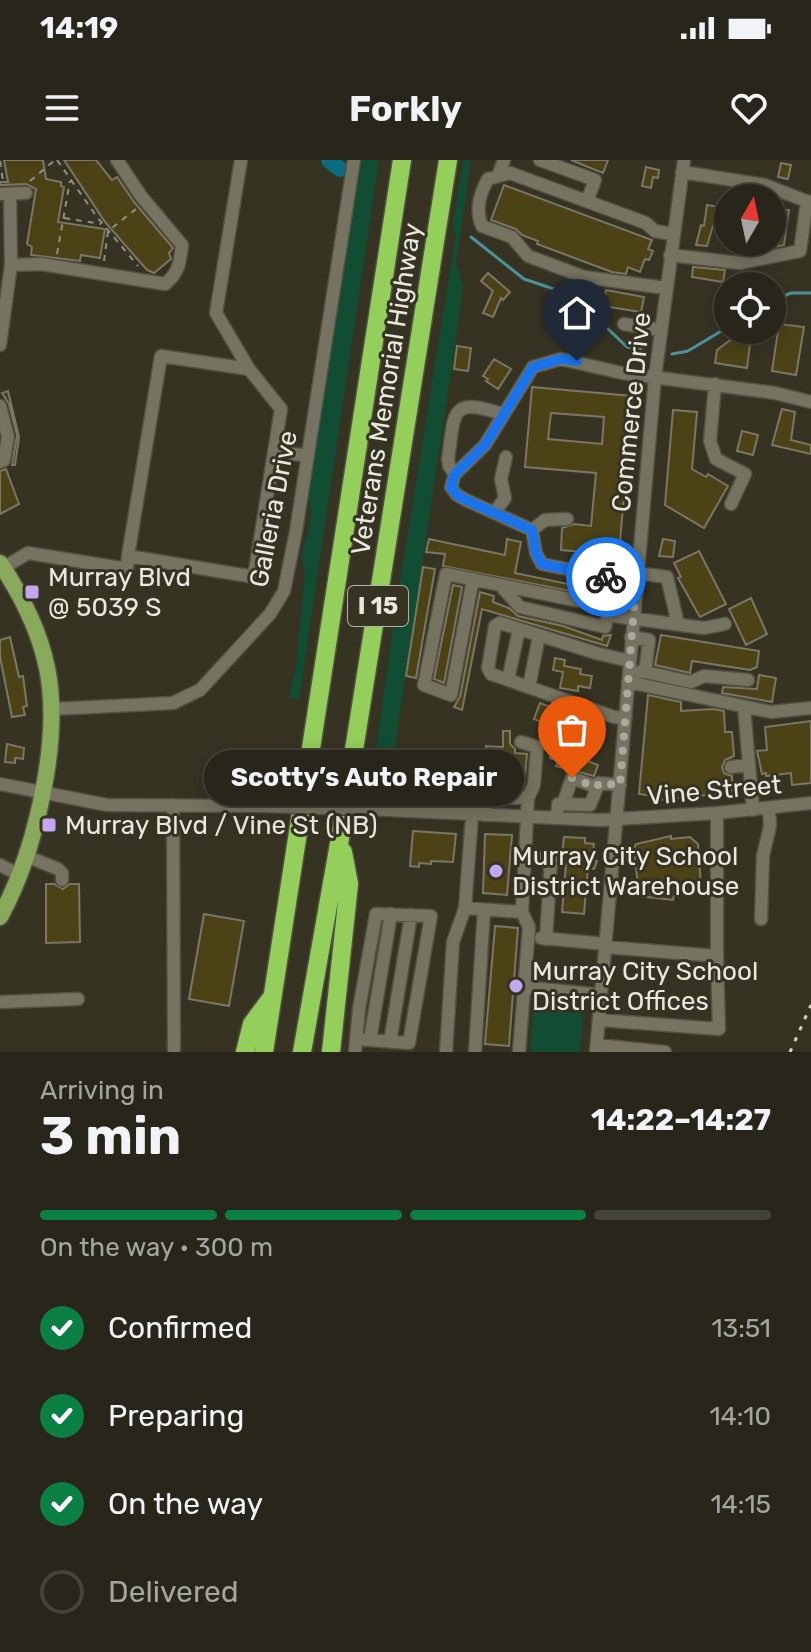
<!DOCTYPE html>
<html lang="en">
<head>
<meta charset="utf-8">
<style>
	body { margin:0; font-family:Rubik,sans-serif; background:#343227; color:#f1f3f6; height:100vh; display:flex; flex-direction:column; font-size:30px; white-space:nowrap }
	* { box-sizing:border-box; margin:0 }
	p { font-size:26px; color:#a5a5a2 }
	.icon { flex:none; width:44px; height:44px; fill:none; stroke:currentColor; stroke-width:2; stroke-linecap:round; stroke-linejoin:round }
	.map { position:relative; height:892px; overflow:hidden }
	.drawer { display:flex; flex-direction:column; background:#28261a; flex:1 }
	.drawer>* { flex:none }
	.needle { width:52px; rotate:9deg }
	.fabs { position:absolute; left:714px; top:24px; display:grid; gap:16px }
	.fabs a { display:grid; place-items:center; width:72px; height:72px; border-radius:50%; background:#28261a; box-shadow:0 4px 20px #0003,0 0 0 2px #444339; font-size:40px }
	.pin { position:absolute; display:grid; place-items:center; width:68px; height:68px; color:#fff; margin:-82px -34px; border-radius:50% 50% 50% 0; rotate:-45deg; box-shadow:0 0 8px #0007 }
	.pin .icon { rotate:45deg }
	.courier { position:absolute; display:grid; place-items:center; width:80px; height:80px; margin:-40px; border:6px solid #1a73e8; border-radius:50%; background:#fff; color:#222; box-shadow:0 2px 10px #0007 }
	.bubble { position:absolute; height:56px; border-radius:28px; background:#28261a; box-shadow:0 4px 20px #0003,0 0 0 2px #444339; font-size:26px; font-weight:700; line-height:56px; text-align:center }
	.overview em { font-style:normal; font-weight:700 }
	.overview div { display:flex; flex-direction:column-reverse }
	.overview { display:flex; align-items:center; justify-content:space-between; height:136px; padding:0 40px }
	h1 { font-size:52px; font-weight:700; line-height:60px }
	.bar { display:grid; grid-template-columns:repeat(4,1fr); gap:12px 8px; align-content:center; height:96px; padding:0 40px }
	.bar i { height:10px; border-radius:6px; background:#444339 }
	.bar .selected { background:#0b8043 }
	.bar p { grid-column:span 4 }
	ol { padding:0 40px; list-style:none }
	li { display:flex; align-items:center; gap:24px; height:88px }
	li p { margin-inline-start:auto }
	li .icon { padding:8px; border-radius:50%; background:#0b8043; color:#fff; stroke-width:4 }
	li:last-child { color:#a5a5a2 }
	li i { width:44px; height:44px; border:4px solid #444339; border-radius:50% }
	.status { display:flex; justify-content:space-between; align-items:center; height:56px; padding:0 40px; background:#28261a; direction:ltr }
	.status svg { height:22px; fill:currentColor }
	header { display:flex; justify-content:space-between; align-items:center; height:104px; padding:0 40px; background:#28261a; font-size:36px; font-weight:700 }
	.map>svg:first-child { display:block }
	.green { fill:#114d32 }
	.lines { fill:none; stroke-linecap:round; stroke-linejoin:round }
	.stream { stroke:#4c929c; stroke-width:3 }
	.river { stroke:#096d7f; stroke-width:16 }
	.building { fill:#4b4316; stroke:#7a7766; stroke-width:2; fill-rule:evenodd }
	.minor-casing { stroke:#525143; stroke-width:15 }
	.major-casing { stroke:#525143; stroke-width:19 }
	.highway-casing { stroke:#525143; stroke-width:21 }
	.path { stroke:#929083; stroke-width:2; stroke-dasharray:6 6; stroke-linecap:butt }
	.minor { stroke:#767361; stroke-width:12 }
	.major { stroke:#89aa5d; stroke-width:16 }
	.highway { stroke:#95cf5b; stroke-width:18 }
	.rail { stroke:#d3d2c7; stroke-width:3; stroke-dasharray:4 8; stroke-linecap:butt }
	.minor-bridge-casing { stroke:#525143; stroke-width:15; stroke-linecap:butt }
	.minor-bridge { stroke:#767361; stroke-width:12 }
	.done { stroke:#aba99d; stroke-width:8; stroke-dasharray:0 14.4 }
	.route { stroke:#1a73e8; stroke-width:10 }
	.poi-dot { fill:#c3a7f2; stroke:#363323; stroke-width:3 }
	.labels { text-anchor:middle; stroke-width:6; stroke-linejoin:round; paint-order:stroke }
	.shield { fill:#363323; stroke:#b4b2a7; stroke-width:2 }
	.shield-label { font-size:24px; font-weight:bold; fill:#eae9df }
	.street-label { font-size:26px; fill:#eae9df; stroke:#363323 }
	.poi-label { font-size:26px; fill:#eae9df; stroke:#363323; text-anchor:start }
</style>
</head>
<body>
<div class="status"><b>14:19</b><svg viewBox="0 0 49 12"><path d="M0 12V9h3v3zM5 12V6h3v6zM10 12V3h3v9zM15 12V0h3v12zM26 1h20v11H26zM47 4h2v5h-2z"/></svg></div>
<header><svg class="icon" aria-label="menu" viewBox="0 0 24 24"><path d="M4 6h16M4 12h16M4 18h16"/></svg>Forkly<svg class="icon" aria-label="heart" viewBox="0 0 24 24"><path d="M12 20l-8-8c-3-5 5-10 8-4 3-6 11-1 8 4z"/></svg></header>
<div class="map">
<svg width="811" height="892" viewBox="0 0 811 892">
	<rect width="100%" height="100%" fill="#363323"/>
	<!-- green -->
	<path class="green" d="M360,0H379L299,540L289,538L296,507L305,411C295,384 318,366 308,339Z
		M463,0H471L456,103L463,126L457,172L387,639L369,638L396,447L456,73L452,70Z
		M533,849L583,854L580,892H530Z"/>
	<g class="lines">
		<!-- stream -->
		<path class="stream" d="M471,77L524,119L566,133L586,148L627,187L641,189
			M772,141L791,133H811
			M672,194L688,191L728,167"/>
		<!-- river -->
		<path class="river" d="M329,0L340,9"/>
	</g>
	<!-- building -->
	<path class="building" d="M4,0H43L46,19L61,22V26L64,27L58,62L105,69L100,98L81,95L80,101L31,95L32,87L27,84L36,29L26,24L0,25V22H8Z
		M64,0H96L112,20L117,17L134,42L173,88L169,93L171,99L154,113L147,110L105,62Z
		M571,0H608L603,13Z
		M781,3L791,5L788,19L778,17Z
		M646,7L659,10L658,18L653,17L651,28L642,26Z
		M504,25L652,80L648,89L653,91L649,100L645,99L640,112L628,107L626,114L612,112L537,84L538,81L522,75L516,69L491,60Z
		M707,45L728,48V64L714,62L707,86L696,85L701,65L704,66Z
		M772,48L789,50L784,85L761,90L738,86L739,82H772Z
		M693,107L725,110L723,122L692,117Z
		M488,113L510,132L503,140L501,138L493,157L483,153L493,131L481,121Z
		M606,130L644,137L641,152L603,146Z
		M779,164L804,167L796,215L772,211Z
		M738,174L751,176L747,208L715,203L717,190Z
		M457,186L471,188L468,211L454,209Z
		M494,199L511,209L498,229L486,221L488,219L483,216Z
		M532,227L632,236L619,395L561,390L562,368L574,364L591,366L596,313L525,307ZM551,253L604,257L602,284L548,279Z
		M8,231L19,277L15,305H12L17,275L9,244L2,233Z
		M782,249L795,252L791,280L811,285V294L772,285Z
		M673,250L697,252L692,309L706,317L708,314L728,326L704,368L665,345Z
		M742,271L758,275L753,295L737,291Z
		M6,309L19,344L0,354V311Z
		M429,379L505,395L507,379L521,382L515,413L616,434L615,440L443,406L445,394L426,392Z
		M663,379L675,381L673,397L659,396Z
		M699,391L726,444L700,457L678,418L681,417L674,403Z
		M423,407L435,409L416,518L406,516Z
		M453,425L462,427L444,523L434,519Z
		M480,432L494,436L493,442L509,448L518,456L563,466L602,480L603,476L611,475L607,486L482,449L463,545L462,550L454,547L460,537Z
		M751,438L767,474L746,485L729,449Z
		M661,475L759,491L757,507L750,510L692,501L690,513L655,505Z
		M10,477L19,517L23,516L27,546L23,547L25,555L12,557L0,497V480Z
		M555,498L565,500L564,506L581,509L580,514L592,516L590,528L578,526V531L560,528L563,512L553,510Z
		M759,515L776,518L772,542L722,533L723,527L757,529Z
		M648,535L681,542V551L713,549L724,551L725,572H732L734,596L725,600L722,607L724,613L732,616V632L661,640V637L639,634Z
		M540,543L557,550L551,566L534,559Z
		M811,561V623L792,625L791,613L766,616V613L762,614L757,591L767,590L765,567Z
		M582,562L602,564V573L581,574Z
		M503,571H510V584L515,589V593L527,594L524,625L485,624L486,586L503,587Z
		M7,584L24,588L23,599L15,598V603L5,602Z
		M554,589L598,605L594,616L556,606L558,601L550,598Z
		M262,598L276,601L273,618L261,617Z
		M413,671L456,674L453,702L431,701V704L419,703V707L410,706Z
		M485,674L512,675L507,735L483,733Z
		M671,676V679L690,677L698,684L701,727H699V732L674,736L673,740L639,736L634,688L636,684Z
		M564,677L585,678V683L594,684L592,700L597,701L594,709L588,707L584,754L562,752L566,704H561Z
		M46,724H54L63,729L70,724H79L80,782L46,783Z
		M204,754L244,761L229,846L189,839Z
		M495,766L518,768L509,886L485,884Z"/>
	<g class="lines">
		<defs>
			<path id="minor" d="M241,0L216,153L249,209L281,249L254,417L128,396L161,196L249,209
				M540,0L595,20L587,41
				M682,12L765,25L811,43
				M498,16L504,0
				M0,34L26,33
				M670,95L740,103L800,91L807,41
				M11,105L41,104L165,124C179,113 180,102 182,85L141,36L117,0
				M666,128L584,117L528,96L512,77L482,66C475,51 480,33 488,19L510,13L646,63L655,71L673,74
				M624,164L660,170
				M0,185L11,105L10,34
				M715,224L710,281L716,299L745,314L731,344
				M0,246L8,277L4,300L0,302
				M274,291L308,296
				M455,314L449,306L448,299C455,253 449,236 502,254
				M494,353L505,338L501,319L506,297
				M532,370L545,360L567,359
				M3,408L28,393L127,409L128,396
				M637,413L667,417L678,464
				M473,419L451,535L424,525L446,414C500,425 555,436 609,447L608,455L614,456L704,468L725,464
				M636,423L542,404L536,393L532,370L466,340L457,335L451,327L455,314L485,285L533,207L561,199L622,213L775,233L811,242
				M500,425L520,447L605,467L608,455
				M631,477L649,480L645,512H639
				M645,512L691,522L704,516L748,520
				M508,520L519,469
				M628,522L771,552L811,548
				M529,527L539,476
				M744,547L753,650
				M52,549L173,543L200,530L270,454L284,431L296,371L354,0
				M625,558L614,557L491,514L488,508L495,466L500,463L596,493L629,501
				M521,582L537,587L534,625L528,638
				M731,607L749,605
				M0,624L107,645L266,646
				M563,644L572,618L597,627
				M173,645L174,889
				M389,650L600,660L717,653L811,643
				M557,658L558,644L590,645L599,623L620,625
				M26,696L58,709L62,713V720
				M526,697L551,699L546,779
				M0,705L20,715
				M465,748L522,752L528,638L484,637V655
				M761,759L763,696L770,666L769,648
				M541,778L606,784
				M605,787L717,796V653
				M524,827L601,835
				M0,842L78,839
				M599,860L719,869L717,796
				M370,880L391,754
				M390,882L411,755
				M597,885L665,892
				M355,892L359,849L376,754L431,756L409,883L357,879
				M446,892L453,782L465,748L472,655
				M475,892L484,750
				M519,892L529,767L522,752
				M596,892L655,217L684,0"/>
			<path id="major" d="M0,403C22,436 39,469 47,508C62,580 35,693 0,757"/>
			<path id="highway" d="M245,892L252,864L272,837
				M264,892L402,0
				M302,892L340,678L448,0
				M331,892L349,724L343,692"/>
		</defs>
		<!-- minor casing -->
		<use href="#minor" class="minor-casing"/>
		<!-- major casing -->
		<use href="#major" class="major-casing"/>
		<!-- highway casing -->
		<use href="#highway" class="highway-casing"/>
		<!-- path -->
		<path class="path" d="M57,0L97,57L138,106
			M0,1L3,21
			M30,21L55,0
			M64,58L101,64
			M57,94L70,21
			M104,101L108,71L136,49"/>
		<!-- minor -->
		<use href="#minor" class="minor"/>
		<!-- major -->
		<use href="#major" class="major"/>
		<!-- highway -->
		<use href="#highway" class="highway"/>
		<!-- rail -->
		<path class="rail" d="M790,892L811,845"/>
		<defs>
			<path id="minor-bridge" d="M266,646L389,650"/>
		</defs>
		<!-- minor-bridge casing -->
		<use href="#minor-bridge" class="minor-bridge-casing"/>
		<!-- minor-bridge -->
		<use href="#minor-bridge" class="minor-bridge"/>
	</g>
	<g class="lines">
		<!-- done -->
		<path class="done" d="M572,618L597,627L599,623L620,625L636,423L606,417"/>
		<!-- route -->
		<path class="route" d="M577,201L561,199L533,207L485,285L455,314L451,327L457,335L466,340L532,370L536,393L542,404L606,417"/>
	</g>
	<!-- markers -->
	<g class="poi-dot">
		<rect x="24" y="424" width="16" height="16" rx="4"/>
		<rect x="41" y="657" width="16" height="16" rx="4"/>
		<circle cx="496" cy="711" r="8"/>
		<circle cx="516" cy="826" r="8"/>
	</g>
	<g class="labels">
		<!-- shield labels -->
		<rect class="shield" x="348" y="426" width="60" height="40" rx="6"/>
		<g class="shield-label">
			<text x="378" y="454">I 15</text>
		</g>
		<!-- street labels -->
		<g class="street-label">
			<text transform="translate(386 229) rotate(-81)" y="9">Veterans Memorial Highway</text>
			<text transform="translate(631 252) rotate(-84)" y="9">Commerce Drive</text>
			<text transform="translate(273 349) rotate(-79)" y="9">Galleria Drive</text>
			<text transform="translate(714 630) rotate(-5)" y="9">Vine Street</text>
		</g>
		<!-- poi labels -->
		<g class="poi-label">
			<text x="48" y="426">Murray Blvd<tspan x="48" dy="30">@ 5039 S</tspan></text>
			<text x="65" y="674">Murray Blvd / Vine St (NB)</text>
			<text x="512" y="705">Murray City School<tspan x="512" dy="30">District Warehouse</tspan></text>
			<text x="532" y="820">Murray City School<tspan x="532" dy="30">District Offices</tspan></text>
		</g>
	</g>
</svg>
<div class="fabs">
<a><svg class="needle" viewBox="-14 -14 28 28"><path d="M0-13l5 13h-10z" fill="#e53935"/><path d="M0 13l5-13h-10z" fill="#a5a5a2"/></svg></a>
<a><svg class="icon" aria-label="locate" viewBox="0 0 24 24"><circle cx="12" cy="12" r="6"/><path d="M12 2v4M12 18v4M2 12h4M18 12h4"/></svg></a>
</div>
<div class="pin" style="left:572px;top:618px;background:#ea580c"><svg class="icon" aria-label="bag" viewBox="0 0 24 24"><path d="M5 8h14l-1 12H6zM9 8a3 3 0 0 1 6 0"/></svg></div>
<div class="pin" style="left:577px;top:201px;background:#1f2937"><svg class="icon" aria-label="home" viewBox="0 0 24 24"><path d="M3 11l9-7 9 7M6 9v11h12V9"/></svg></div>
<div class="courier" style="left:606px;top:417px"><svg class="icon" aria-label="bike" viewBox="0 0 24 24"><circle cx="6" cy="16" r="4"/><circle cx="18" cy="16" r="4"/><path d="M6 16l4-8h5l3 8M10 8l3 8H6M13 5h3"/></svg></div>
<div class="bubble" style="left:204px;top:590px;width:320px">Scotty’s Auto Repair</div>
</div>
<section class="drawer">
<div class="overview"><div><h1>3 min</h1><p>Arriving in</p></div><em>14:22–14:27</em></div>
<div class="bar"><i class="selected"></i><i class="selected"></i><i class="selected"></i><i></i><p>On the way · 300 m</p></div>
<ol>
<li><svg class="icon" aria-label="check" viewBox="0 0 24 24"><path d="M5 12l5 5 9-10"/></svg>Confirmed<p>13:51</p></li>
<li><svg class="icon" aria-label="check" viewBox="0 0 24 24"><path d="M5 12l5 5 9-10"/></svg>Preparing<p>14:10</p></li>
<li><svg class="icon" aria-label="check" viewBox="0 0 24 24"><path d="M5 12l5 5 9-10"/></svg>On the way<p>14:15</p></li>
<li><i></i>Delivered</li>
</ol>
</section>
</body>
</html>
